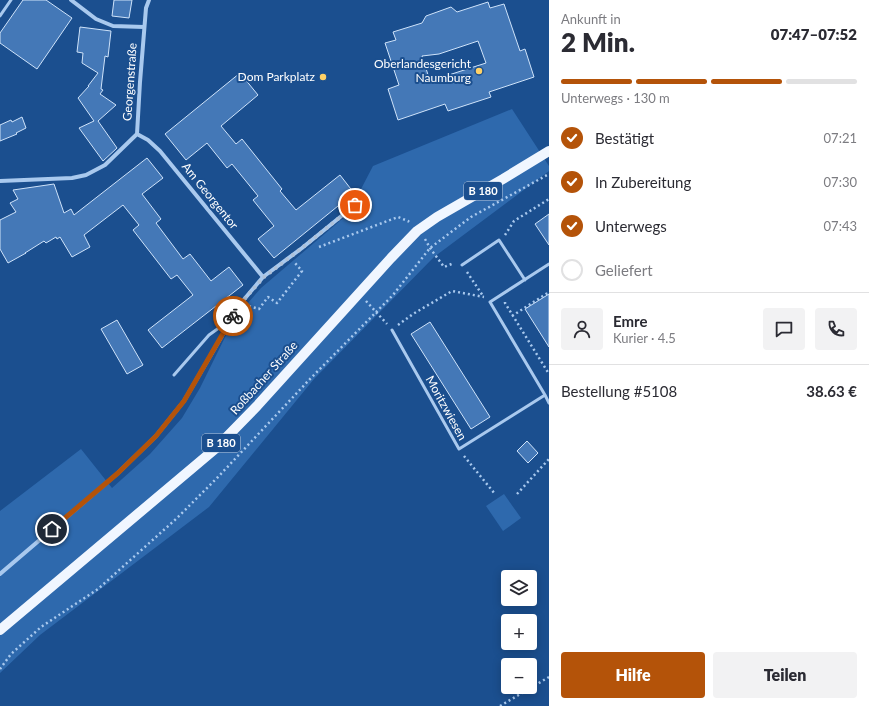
<!DOCTYPE html>
<html lang="de">
<head>
<meta charset="utf-8">
<style>
	body { margin:0; font-family:Lato,sans-serif; background:#f2f2f3; color:#2b2b33; height:100vh; display:flex; flex-direction:column; font-size:15px; white-space:nowrap }
	* { box-sizing:border-box; margin:0 }
	p { font-size:13px; color:#7c7c81 }
	.icon { flex:none; width:22px; height:22px; fill:none; stroke:currentColor; stroke-width:2; stroke-linecap:round; stroke-linejoin:round }
	.map { position:relative; flex:1; overflow:hidden }
	.panel { display:flex; flex-direction:column; background:#fff; width:320px }
	.panel>* { flex:none }
	.fabs { position:absolute; left:501px; top:570px; display:grid; gap:8px }
	.fabs a { display:grid; place-items:center; width:36px; height:36px; border-radius:4px; background:#fff; box-shadow:0 2px 10px #0003; font-size:20px }
	.pin { position:absolute; display:grid; place-items:center; width:34px; height:34px; color:#fff; margin:-17px; border:2px solid #fff; border-radius:50%; box-shadow:0 1px 4px #0007 }
	.courier { position:absolute; display:grid; place-items:center; width:40px; height:40px; margin:-20px; border:3px solid #b45309; border-radius:50%; background:#fff; color:#222; box-shadow:0 1px 5px #0007 }
	.headline em { font-style:normal; font-weight:800 }
	.headline div { display:flex; flex-direction:column-reverse }
	.headline { display:flex; align-items:center; justify-content:space-between; height:68px; padding:0 12px }
	h1 { font-size:26px; font-weight:800; line-height:30px }
	.bar { display:grid; grid-template-columns:repeat(4,1fr); gap:6px 4px; align-content:center; height:48px; padding:0 12px }
	.bar i { height:5px; border-radius:3px; background:#e1e1e2 }
	.bar .active { background:#b45309 }
	.bar p { grid-column:span 4 }
	.line { display:flex; align-items:center; gap:10px; padding:0 12px; border-top:1px solid #e1e1e2 }
	.line div { flex:1 }
	.round { display:grid; place-items:center; flex:none; width:42px; height:42px; border-radius:4px; background:#f2f2f3 }
	ol { padding:0 12px; list-style:none }
	li { display:flex; align-items:center; gap:12px; height:44px }
	li p { margin-inline-start:auto }
	li .icon { padding:4px; border-radius:50%; background:#b45309; color:#fff; stroke-width:4 }
	li:last-child { color:#7c7c81 }
	li i { width:22px; height:22px; border:2px solid #e1e1e2; border-radius:50% }
	.primary-button { display:flex; gap:8px; margin-top:auto; padding:8px 12px }
	.primary-button a { flex:1; height:46px; border-radius:4px; background:#b45309; color:#fff; font-size:16px; font-weight:800; line-height:46px; text-align:center }
	.primary-button a+a { background:#f2f2f3; color:#2b2b33 }
	main { display:flex; flex:1; min-height:0 }
	.map>svg:first-child { display:block }
	.green { fill:#2e69ad }
	.building { fill:#4478b7; stroke:#cfe3fa; fill-rule:evenodd }
	.lines { fill:none; stroke-linecap:round; stroke-linejoin:round }
	.path { stroke:#a9c9ee; stroke-width:2.5; stroke-dasharray:2 3; stroke-linecap:butt }
	.lane { stroke:#a9c9ee; stroke-width:3 }
	.street { stroke:#a9c9ee; stroke-width:4 }
	.primary { stroke:#f0f6ff; stroke-width:10 }
	.done { stroke:#afc1d8; stroke-width:4; stroke-dasharray:0 7.2 }
	.route { stroke:#b45309; stroke-width:5 }
	.poi-dot { fill:#ffd166; stroke:#1b4f8f; stroke-width:1.5 }
	.labels { text-anchor:middle; stroke-width:4; stroke-linejoin:round; paint-order:stroke }
	.shield { fill:#1b4f8f; stroke:#bbcadd; stroke-width:1 }
	.shield-label { font-size:11px; font-weight:bold; fill:#fff }
	.poi-label { font-size:12px; fill:#fff; stroke:#1b4f8f; text-anchor:end }
	.street-label { font-size:12px; fill:#fff; stroke:#1b4f8f }
</style>
</head>
<body>
<main>
<div class="map">
<svg width="549" height="706" viewBox="0 0 549 706">
	<rect width="100%" height="100%" fill="#1b4f8f"/>
	<!-- green -->
	<path class="green" d="M512,109L549,166V171L434,257L314,379L209,507L40,635L0,673V511L81,449L112,488L150,454L182,418L200,388L234,319L261,288L348,214L373,166Z
		M504,494L521,518L503,531L486,506Z"/>
	<!-- building -->
	<path class="building" d="M23,0H46L72,18L37,69L0,43V33Z
		M114,0H132L129,18L112,16Z
		M488,2L490,8L504,4L520,51L525,49L534,77L489,92L491,97L448,111L445,104L398,120L388,89L399,85L385,43L396,40L393,32L422,23L426,16L451,7L457,12ZM478,41L486,63L430,81L422,56L439,54Z
		M80,27L111,31L108,57L105,56L101,89L103,90L100,94L116,105L98,121L117,148L103,161L79,128L94,121L78,98L89,86H88L98,73L82,63L83,53L77,52Z
		M240,73L258,95L221,126L236,144L242,139L282,189L280,191L296,210L340,175L354,193L274,258L258,239L274,226L253,200L258,196L232,164L227,168L207,143L186,160L165,134Z
		M22,117L26,128L16,133L17,134L0,141V125L11,120L12,122Z
		M147,158L163,178L142,194L161,219L156,223L183,259L190,254L211,281L229,267L243,285L162,348L148,330L193,295L177,275L171,279L133,230L139,225L123,205L84,235L90,247L72,257L60,237L57,239L56,237L46,243L44,241L25,253H26L8,263L0,249V220L16,212L10,203L18,199L13,190L54,184L64,213L71,209L74,215Z
		M549,214V245L535,224Z
		M549,294V347L525,309Z
		M117,320L143,365L127,374L101,329Z
		M430,322L490,417L471,429L411,334Z
		M527,441L538,453L528,463L517,451Z"/>
	<g class="lines">
		<!-- path -->
		<path class="path" d="M505,235L514,221L549,199
			M425,239L430,248L444,267L454,263
			M319,247L398,217L408,221L409,222
			M467,272L483,296
			M366,301L387,324
			M505,302V303L549,374
			M249,306L259,309L268,297L277,303L302,271L295,263
			M512,316L546,294L549,293
			M398,325L413,314L452,291L484,297
			M464,456L495,494
			M517,494L549,459
			M0,669L11,654L41,627L98,589L176,519L218,477L310,379L393,295L430,248L471,217L549,174
			M500,706L549,677"/>
		<!-- lane -->
		<path class="lane" d="M0,16L11,0
			M462,265L499,240L525,280
			M392,330L459,449L545,395L490,302L549,264
			M174,375L209,335L230,320
			M545,395L549,403"/>
		<!-- street -->
		<path class="street" d="M71,0L96,19L113,26L144,27
			M137,134L148,140L160,151L263,277
			M0,181L72,178L86,175L105,165L137,134L140,82L146,8L149,0
			M0,574L118,473L156,436L184,401L241,303L263,277L302,248L355,205"/>
		<!-- primary -->
		<path class="primary" d="M0,630L215,449L257,406L391,258L417,231L437,217L503,179L549,151"/>
	</g>
	<g class="lines">
		<!-- done -->
		<path class="done" d="M233,316L241,303L264,277L302,248L355,205"/>
		<!-- route -->
		<path class="route" d="M52,529L118,473L156,436L184,401L233,316"/>
	</g>
	<!-- markers -->
	<g class="poi-dot">
		<circle cx="479" cy="71" r="4"/>
		<circle cx="323" cy="77" r="4"/>
	</g>
	<g class="labels">
		<!-- shield labels -->
		<g class="shield">
			<rect x="464" y="182" width="38" height="18" rx="3"/>
			<rect x="202" y="434" width="38" height="18" rx="3"/>
		</g>
		<g class="shield-label">
			<text x="483" y="195">B 180</text>
			<text x="221" y="447">B 180</text>
		</g>
		<!-- poi labels -->
		<g class="poi-label">
			<text x="471" y="68">Oberlandesgericht<tspan x="471" dy="14">Naumburg</tspan></text>
			<text x="315" y="81">Dom Parkplatz</text>
		</g>
		<!-- street labels -->
		<g class="street-label">
			<text transform="translate(130 82) rotate(-86)" y="4">Georgenstraße</text>
			<text transform="translate(210 196) rotate(51)" y="4">Am Georgentor</text>
			<text transform="translate(264 378) rotate(-48)" y="4">Roßbacher Straße</text>
			<text transform="translate(446 408) rotate(61)" y="4">Moritzwiesen</text>
		</g>
	</g>
</svg>
<div class="fabs">
<a><svg class="icon" aria-label="layers" viewBox="0 0 24 24"><path d="M12 4l9 5-9 5-9-5zM3 14l9 5 9-5"/></svg></a>
<a>+</a>
<a>−</a>
</div>
<div class="pin" style="left:355px;top:205px;background:#ea580c"><svg class="icon" aria-label="bag" viewBox="0 0 24 24"><path d="M5 8h14l-1 12H6zM9 8a3 3 0 0 1 6 0"/></svg></div>
<div class="pin" style="left:52px;top:529px;background:#1f2937"><svg class="icon" aria-label="home" viewBox="0 0 24 24"><path d="M3 11l9-7 9 7M6 9v11h12V9"/></svg></div>
<div class="courier" style="left:233px;top:316px"><svg class="icon" aria-label="bike" viewBox="0 0 24 24"><circle cx="6" cy="16" r="4"/><circle cx="18" cy="16" r="4"/><path d="M6 16l4-8h5l3 8M10 8l3 8H6M13 5h3"/></svg></div>
</div>
<section class="panel">
<div class="headline"><div><h1>2 Min.</h1><p>Ankunft in</p></div><em>07:47–07:52</em></div>
<div class="bar"><i class="active"></i><i class="active"></i><i class="active"></i><i></i><p>Unterwegs · 130 m</p></div>
<ol>
<li><svg class="icon" aria-label="check" viewBox="0 0 24 24"><path d="M5 12l5 5 9-10"/></svg>Bestätigt<p>07:21</p></li>
<li><svg class="icon" aria-label="check" viewBox="0 0 24 24"><path d="M5 12l5 5 9-10"/></svg>In Zubereitung<p>07:30</p></li>
<li><svg class="icon" aria-label="check" viewBox="0 0 24 24"><path d="M5 12l5 5 9-10"/></svg>Unterwegs<p>07:43</p></li>
<li><i></i>Geliefert</li>
</ol>
<div class="line" style="height:72px"><a class="round"><svg class="icon" aria-label="person" viewBox="0 0 24 24"><circle cx="12" cy="8" r="4"/><path d="M4 21q1-7 8-7t8 7"/></svg></a><div><b>Emre</b><p>Kurier · 4.5</p></div><a class="round"><svg class="icon" aria-label="chat" viewBox="0 0 24 24"><path d="M4 5h16v11H9l-5 4z"/></svg></a><a class="round"><svg class="icon" aria-label="phone" viewBox="0 0 24 24"><path d="M5 4h4l2 5-3 2q2 4 5 5l2-3 5 2v4C11 20 4 13 5 4z"/></svg></a></div>
<div class="line" style="height:52px"><div>Bestellung #5108</div><b>38.63 €</b></div>
<div class="primary-button"><a>Hilfe</a><a>Teilen</a></div>
</section>
</main>
</body>
</html>
